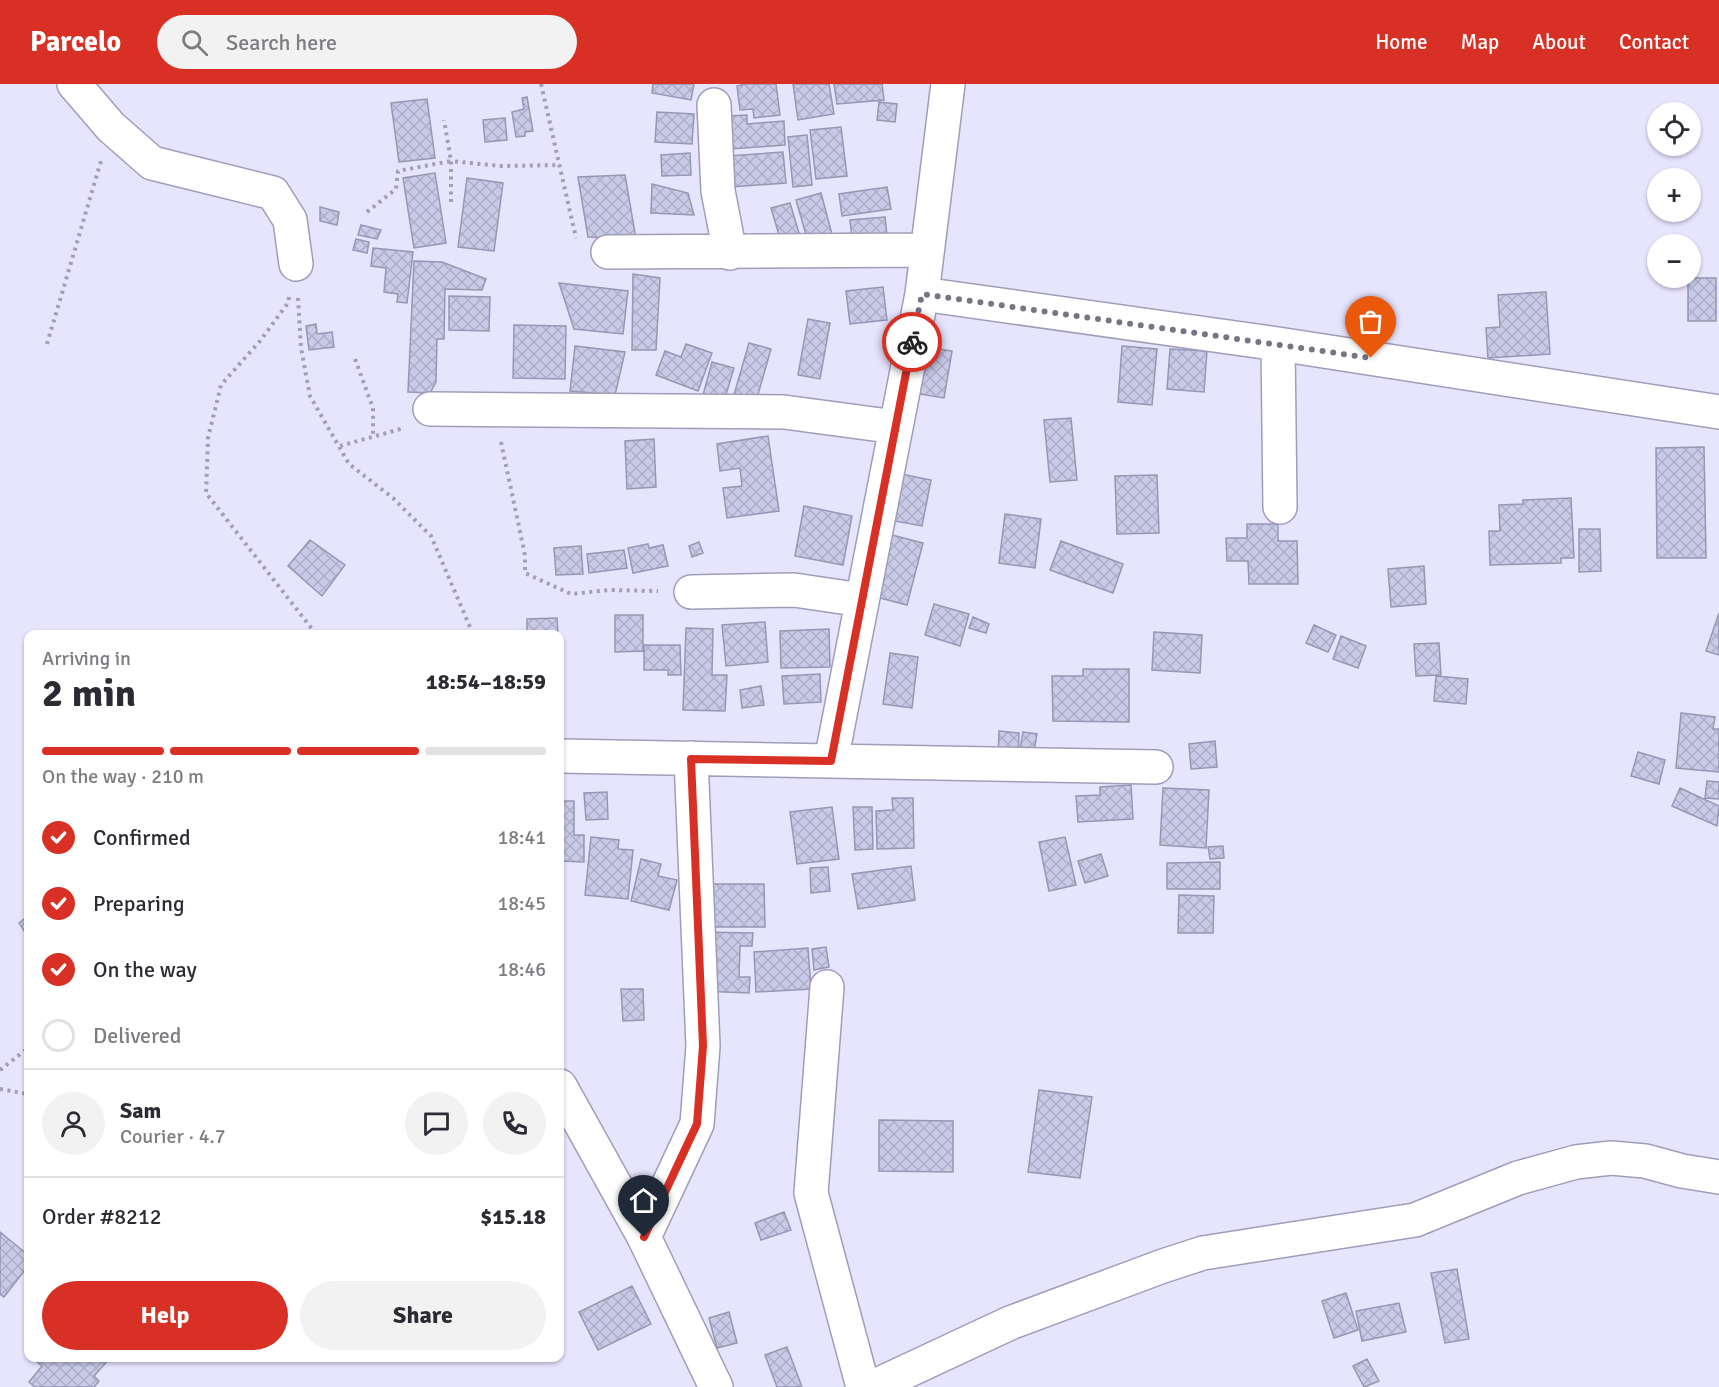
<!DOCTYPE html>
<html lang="en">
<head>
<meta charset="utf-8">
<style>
	body { margin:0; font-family:Signika,sans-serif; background:#f2f2f3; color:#2b2b33; height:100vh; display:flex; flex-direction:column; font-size:22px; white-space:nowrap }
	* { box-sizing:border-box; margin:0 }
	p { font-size:20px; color:#7c7c81 }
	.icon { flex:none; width:33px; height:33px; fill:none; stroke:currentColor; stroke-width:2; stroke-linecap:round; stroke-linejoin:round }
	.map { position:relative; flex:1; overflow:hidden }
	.side { position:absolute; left:24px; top:546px; width:540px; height:732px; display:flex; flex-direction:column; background:#fff; border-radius:12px; box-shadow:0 2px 4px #0004 }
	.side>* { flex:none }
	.fabs { position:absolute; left:1647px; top:18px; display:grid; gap:12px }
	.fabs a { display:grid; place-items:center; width:54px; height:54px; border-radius:50%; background:#fff; box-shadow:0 2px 4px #0004; font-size:30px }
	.pin { position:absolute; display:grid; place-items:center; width:51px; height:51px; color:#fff; margin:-62px -26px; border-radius:50% 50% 50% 0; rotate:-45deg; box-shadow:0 0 6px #0007 }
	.pin .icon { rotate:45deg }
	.courier { position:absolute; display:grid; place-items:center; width:60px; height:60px; margin:-30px; border:4px solid #d93025; border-radius:50%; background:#fff; color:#222; box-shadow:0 2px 8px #0007 }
	.headline em { font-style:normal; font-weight:800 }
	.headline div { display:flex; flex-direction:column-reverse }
	.headline { display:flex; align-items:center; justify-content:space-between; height:102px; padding:0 18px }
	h1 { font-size:39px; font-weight:800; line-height:45px }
	.bar { display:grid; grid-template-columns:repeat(4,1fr); gap:9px 6px; align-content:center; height:72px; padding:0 18px }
	.bar i { height:8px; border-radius:4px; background:#e1e1e2 }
	.bar .selected { background:#d93025 }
	.bar p { grid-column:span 4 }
	.line { display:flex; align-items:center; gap:15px; padding:0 18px; border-top:2px solid #e1e1e2 }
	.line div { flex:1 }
	.round { display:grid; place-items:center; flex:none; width:63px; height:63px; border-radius:32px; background:#f2f2f3 }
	ol { padding:0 18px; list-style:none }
	li { display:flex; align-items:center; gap:18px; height:66px }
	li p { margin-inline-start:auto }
	li .icon { padding:6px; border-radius:50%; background:#d93025; color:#fff; stroke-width:4 }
	li:last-child { color:#7c7c81 }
	li i { width:33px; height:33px; border:3px solid #e1e1e2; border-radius:50% }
	.primary-button { display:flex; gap:12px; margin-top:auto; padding:12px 18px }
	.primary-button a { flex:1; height:69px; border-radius:36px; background:#d93025; color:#fff; font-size:24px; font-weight:800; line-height:69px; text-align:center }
	.primary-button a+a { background:#f2f2f3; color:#2b2b33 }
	header { display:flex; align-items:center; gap:36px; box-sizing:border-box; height:84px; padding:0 30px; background:#d93025; color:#fff }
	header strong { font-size:28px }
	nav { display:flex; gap:33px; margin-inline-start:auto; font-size:21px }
	.search { width:420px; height:54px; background:#f2f2f3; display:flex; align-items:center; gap:15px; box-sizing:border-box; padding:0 21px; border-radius:33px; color:#7c7c81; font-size:22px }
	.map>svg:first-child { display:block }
	.building { fill:url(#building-cross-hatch); stroke:#9597b4; stroke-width:1.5 }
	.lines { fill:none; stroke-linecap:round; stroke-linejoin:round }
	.minor-casing { stroke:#a09dba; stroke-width:36 }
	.path { stroke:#a29fb4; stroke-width:4; stroke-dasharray:3 4.5; stroke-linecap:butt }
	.minor { stroke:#fff; stroke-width:33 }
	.done { stroke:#767485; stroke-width:6; stroke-dasharray:0 10.8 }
	.route { stroke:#d93025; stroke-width:8 }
</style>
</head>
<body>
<header>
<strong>Parcelo</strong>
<div class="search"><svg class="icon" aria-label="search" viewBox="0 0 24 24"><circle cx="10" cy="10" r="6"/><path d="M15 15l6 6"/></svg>Search here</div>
<nav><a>Home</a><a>Map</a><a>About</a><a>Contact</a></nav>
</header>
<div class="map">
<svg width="1719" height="1303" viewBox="0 0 1719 1303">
	<defs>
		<pattern id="building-cross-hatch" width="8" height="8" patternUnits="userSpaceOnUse" patternTransform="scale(1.5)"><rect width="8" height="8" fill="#c8cae8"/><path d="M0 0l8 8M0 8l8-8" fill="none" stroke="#adaec8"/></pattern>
	</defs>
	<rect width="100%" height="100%" fill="#e7e4fe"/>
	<!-- building -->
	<path class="building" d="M653,0H694L691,16L652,9Z
		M745,0H776L780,31L754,34L753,25L740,26L737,2Z
		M793,0H829L834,30L798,36Z
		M834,0H882L884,16L837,20Z
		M527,13L533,47L525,48V52L516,53L512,28L524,25L522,14Z
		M427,15L435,74L399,78L391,19Z
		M879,18L897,20L895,38L877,36Z
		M657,28L694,30L692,60L655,58Z
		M747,31V40L784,37L785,61L731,65L728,32Z
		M505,34L507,56L485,58L483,36Z
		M841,43L847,92L816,95L810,46Z
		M807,51L812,101L793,103L788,53Z
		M783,68L786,99L731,103L729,72Z
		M690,69L691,91L662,92L661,71Z
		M435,89L446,159L414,164L403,94Z
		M625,91L636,155L588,153L578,93Z
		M467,94L503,99L494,167L458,163Z
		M652,100L688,109L694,131L651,129Z
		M887,103L891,125L842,132L839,110Z
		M821,109L833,154L809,161L796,116Z
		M790,119L801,156L782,161L771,124Z
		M320,123L339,128L337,141L320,137Z
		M885,133L887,151L852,155L850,136Z
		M361,141L381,146L377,155L358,151Z
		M356,155L369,158L367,169L353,166Z
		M373,164L413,168L407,219L397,218L398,210L384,208L386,184L371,182Z
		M414,177L442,178L486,195L482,206L445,205L444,255H437L436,298L430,309L408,308Z
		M633,190L660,194L656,266H632Z
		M1688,194H1716V237H1688Z
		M559,199L628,207L623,250L574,245Z
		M883,203L887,236L850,240L846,207Z
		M1546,208L1550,270L1488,274L1486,244L1500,243L1498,211Z
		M449,212L490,213L489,247L449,246Z
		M808,235L830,239L820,295L798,291Z
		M316,240L317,250L332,248L334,263L309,266L306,242Z
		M514,241L566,242L565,295L513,294Z
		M749,259L771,265L753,328L731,321Z
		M686,260L712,269L698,307L656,291L665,267L681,273Z
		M575,262L625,268L615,311L570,307Z
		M1122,262L1157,265L1152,321L1118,318Z
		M927,263L952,267L944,314L907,308Z
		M1170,265L1207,267L1204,308L1167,305Z
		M712,278L734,284L724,317L703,311Z
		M1071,334L1077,396L1050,398L1044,336Z
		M768,352L779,427L727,434L723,404L742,402L740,384L720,387L717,360Z
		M654,355L656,403L627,405L625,357Z
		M1704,363L1706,474H1657L1656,364Z
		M901,390L931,396L922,442L873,433Z
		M1157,391L1159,449L1117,450L1115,392Z
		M1571,414L1574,474H1561V479L1490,481L1489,447H1500L1499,421L1523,420V416Z
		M804,422L852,432L843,481L795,472Z
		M1005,430L1041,435L1035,484L999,479Z
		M1247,440H1278V457H1297L1298,500H1249L1248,477H1227L1226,454H1247Z
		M1579,445H1600L1601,487L1579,488Z
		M892,451L923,459L907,521L876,513Z
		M310,456L345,481L322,512L288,482Z
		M1061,457L1123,480L1113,509L1050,486Z
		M699,458L703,469L692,473L689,462Z
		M648,460L649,464L663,461L668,482L633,489L628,464Z
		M581,462L583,490L556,491L554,464Z
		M624,466L627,484L589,489L587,470Z
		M1424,482L1426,520L1391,523L1388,485Z
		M934,520L969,530L960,562L925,551Z
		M1719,529V571L1706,567Z
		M615,531H643V567L615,568Z
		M973,533L989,540L986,549L969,544Z
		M557,534L558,550H527V535Z
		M765,538L768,578L726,582L722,541Z
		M1314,541L1336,551L1328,568L1306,559Z
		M686,544L713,545L712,591H727L725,627L683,626Z
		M829,545L830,583L781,584L780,547Z
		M1154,548L1202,551L1200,589L1152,586Z
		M1341,552L1366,562L1358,584L1333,575Z
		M1439,559L1441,591L1416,592L1414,560Z
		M644,561H680L681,591H668V586H644Z
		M890,569L918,573L912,624L883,620Z
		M1083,585H1129V638L1053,637L1052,592H1083Z
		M820,590L821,618L784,620L782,592Z
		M1436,592L1468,595L1466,620L1434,617Z
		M761,602L764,621L742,624L740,606Z
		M1681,629L1715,633L1713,645H1719V688L1676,684Z
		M999,647L1019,649L1018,677L998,675Z
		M1023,648L1037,650L1034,667L1020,665Z
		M1215,657L1217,683L1191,685L1189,660Z
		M1638,668L1665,676L1659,700L1631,692Z
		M1707,697L1719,698V715L1705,714Z
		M1131,701L1133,735L1078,738L1076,712L1100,711V703Z
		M1163,704L1209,706L1206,764L1160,761Z
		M1680,704L1719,722L1717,742L1672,722Z
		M607,708L608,735L586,736L584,709Z
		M892,714H913L914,764L877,765L876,727L893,726Z
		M560,717H574V751H584V778L560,777Z
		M832,723L839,775L797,780L790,728Z
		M853,723H872L873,765L855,766Z
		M591,753L619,756L618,765L633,766L628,815L585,811Z
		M1065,753L1076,801L1049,807L1039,758Z
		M1223,762L1224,774L1210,775L1208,763Z
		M1101,770L1108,792L1085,799L1078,777Z
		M641,775L661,780L658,792L677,796L669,826L631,817Z
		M1220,778V805H1167V779Z
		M911,782L915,816L858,825L852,790Z
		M828,783L830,807L811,809L810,784Z
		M560,790L563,791L561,819H560Z
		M708,800H764L765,843H708Z
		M1179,811L1214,812L1213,849H1178Z
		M28,832V853L19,839Z
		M702,848L753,849L752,862H740L739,893H750L749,909L700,907Z
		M826,863L829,883L814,886L812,865Z
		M808,864L811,905L756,908L754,868Z
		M621,905H643L644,936L623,937Z
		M1039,1006L1092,1013L1080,1094L1028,1088Z
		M879,1036L953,1037V1088L879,1087Z
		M784,1128L791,1146L761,1156L755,1139Z
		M0,1148L28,1171V1182L4,1213L0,1210Z
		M1457,1185L1469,1255L1445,1259L1431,1189Z
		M632,1202L651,1240L598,1266L579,1228Z
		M1346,1209L1358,1246L1334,1254L1322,1217Z
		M1399,1219L1406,1248L1362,1257L1356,1227Z
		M729,1228L737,1259L717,1264L709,1234Z
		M787,1263L802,1303H777L765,1271Z
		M39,1274H110L94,1292L99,1297L94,1303H35L29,1298L42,1282L36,1277Z
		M1367,1275L1379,1297L1364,1303L1353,1282Z"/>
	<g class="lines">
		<defs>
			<path id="minor" d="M74,0L111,43L152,79L273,109L290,136L296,180
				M714,21L718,107L730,169
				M608,168L927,166
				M922,210L1278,260L1719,328
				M1278,260L1280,423
				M430,325L784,328L896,343
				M691,508L794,506L862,516
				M560,672L1156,683
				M831,677L922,210L948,0
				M827,903L811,1109L863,1303
				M560,1002L644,1153L716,1303
				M644,1153L697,1040L703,962L691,674
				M873,1303L1010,1239L1163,1182L1203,1169L1415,1136L1518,1094L1576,1078L1611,1074L1645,1077L1682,1087L1719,1093"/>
		</defs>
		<!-- minor casing -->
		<use href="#minor" class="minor-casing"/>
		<!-- path -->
		<path class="path" d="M541,0L576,154
			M451,118V77L501,82L560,81
			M367,128L396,105L398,87L451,77L444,36
			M289,213L288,219L260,257L221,301L208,354L206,409L316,550
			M298,214L301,264L310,312L349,380L393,414L431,452L473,550
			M47,260L101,77
			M355,275L373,324V353
			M501,358L525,471V489L571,510L610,506L658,507
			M340,362L404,344
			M28,579V582
			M0,986L28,964
			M0,1005L28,1010"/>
		<!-- minor -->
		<use href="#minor" class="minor"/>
	</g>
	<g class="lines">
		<!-- done -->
		<path class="done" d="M912,258L922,210L1371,274"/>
		<!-- route -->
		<path class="route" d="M644,1153L697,1040L703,962L691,675L831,677L912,258"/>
	</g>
</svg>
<div class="fabs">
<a><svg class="icon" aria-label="locate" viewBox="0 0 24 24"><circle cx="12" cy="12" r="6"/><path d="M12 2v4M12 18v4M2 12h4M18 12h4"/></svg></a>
<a>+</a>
<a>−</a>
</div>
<div class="pin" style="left:1371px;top:274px;background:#ea580c"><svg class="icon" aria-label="bag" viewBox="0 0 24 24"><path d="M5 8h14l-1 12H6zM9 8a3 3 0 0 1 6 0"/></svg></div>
<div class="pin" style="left:644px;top:1153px;background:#1f2937"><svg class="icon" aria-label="home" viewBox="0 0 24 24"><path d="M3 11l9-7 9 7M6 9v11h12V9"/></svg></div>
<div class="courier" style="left:912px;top:258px"><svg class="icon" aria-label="bike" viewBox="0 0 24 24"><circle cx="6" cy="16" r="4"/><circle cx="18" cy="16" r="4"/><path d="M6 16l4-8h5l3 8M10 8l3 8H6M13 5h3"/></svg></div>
<section class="side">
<div class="headline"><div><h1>2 min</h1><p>Arriving in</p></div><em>18:54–18:59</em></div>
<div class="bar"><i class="selected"></i><i class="selected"></i><i class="selected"></i><i></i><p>On the way · 210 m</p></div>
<ol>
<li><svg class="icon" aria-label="check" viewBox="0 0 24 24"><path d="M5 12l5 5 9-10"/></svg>Confirmed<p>18:41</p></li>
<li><svg class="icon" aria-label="check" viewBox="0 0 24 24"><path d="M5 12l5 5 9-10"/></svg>Preparing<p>18:45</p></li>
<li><svg class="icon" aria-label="check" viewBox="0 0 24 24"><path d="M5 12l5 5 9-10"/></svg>On the way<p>18:46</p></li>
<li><i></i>Delivered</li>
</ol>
<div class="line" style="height:108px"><a class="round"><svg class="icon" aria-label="person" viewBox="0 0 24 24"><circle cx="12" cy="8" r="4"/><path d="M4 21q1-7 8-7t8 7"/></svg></a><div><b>Sam</b><p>Courier · 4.7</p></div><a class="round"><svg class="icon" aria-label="chat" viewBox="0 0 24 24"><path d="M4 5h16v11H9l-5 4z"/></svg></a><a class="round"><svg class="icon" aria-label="phone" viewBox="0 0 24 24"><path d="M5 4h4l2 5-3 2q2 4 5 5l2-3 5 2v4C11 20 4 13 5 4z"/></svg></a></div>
<div class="line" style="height:78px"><div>Order #8212</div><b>$15.18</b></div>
<div class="primary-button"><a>Help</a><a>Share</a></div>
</section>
</div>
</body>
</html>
